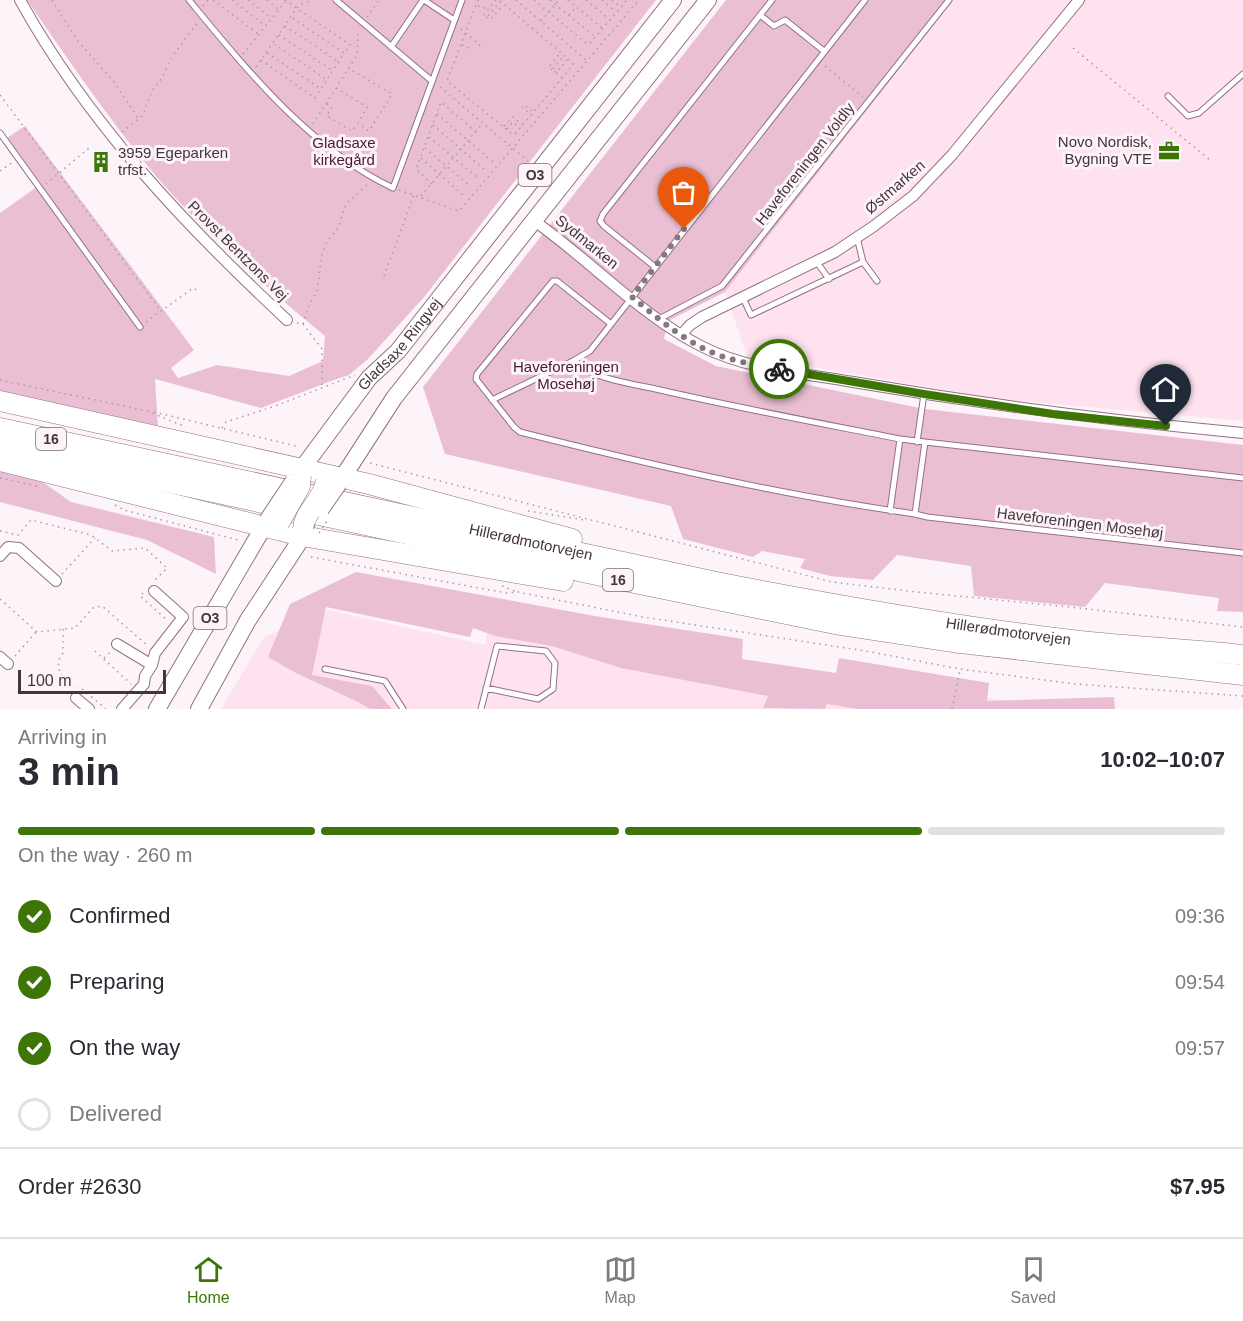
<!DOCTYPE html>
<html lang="en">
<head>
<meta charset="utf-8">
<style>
	body { margin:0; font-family:Helvetica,sans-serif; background:#f7f7f7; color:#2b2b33; height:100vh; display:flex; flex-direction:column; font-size:22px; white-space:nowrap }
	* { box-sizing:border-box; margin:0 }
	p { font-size:20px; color:#7c7c81 }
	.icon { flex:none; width:33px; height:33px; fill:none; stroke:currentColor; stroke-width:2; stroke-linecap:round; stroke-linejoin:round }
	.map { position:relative; height:709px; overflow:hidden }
	.side { display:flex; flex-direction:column; background:#fff; flex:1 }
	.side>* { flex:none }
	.scale { position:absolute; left:18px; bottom:15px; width:148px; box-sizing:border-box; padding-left:6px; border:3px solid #44343c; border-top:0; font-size:16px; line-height:21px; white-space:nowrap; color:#44343c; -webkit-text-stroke:4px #fcf4f8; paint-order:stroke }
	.pin { position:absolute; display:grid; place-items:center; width:51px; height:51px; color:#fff; margin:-62px -26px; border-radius:50% 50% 50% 0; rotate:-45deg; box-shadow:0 0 6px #0007 }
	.pin .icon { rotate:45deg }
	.courier { position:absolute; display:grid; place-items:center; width:60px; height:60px; margin:-30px; border:4px solid #3d7607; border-radius:50%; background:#fff; color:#222; box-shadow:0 2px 8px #0007 }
	.overview em { font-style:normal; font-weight:700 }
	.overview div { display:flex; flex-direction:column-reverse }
	.overview { display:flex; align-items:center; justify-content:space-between; height:102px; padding:0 18px }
	h1 { font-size:39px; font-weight:700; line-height:45px }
	.bar { display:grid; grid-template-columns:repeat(4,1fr); gap:9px 6px; align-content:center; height:72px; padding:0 18px }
	.bar i { height:8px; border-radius:4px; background:#e1e1e2 }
	.bar .on { background:#3d7607 }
	.bar p { grid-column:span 4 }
	.line { display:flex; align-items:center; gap:15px; padding:0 18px; border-top:2px solid #e1e1e2 }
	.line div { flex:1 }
	ol { padding:0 18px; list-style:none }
	li { display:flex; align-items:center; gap:18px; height:66px }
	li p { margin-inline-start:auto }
	li .icon { padding:6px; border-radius:50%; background:#3d7607; color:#fff; stroke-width:4 }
	li:last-child { color:#7c7c81 }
	li i { width:33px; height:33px; border:3px solid #e1e1e2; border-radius:50% }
	.tab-bar { display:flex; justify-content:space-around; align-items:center; height:84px; border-top:2px solid #e1e1e2; background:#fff; font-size:16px; color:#7c7c81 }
	.tab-bar a { display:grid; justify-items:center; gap:3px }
	.tab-bar .on { color:#3d7607 }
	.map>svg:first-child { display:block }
	.built { fill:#fee2ef }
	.green { fill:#eabfd4 }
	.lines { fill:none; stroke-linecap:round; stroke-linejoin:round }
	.service-casing { stroke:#937182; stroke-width:7 }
	.minor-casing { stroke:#937182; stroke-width:12 }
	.primary-casing { stroke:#937182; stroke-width:18 }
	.motorway-casing { stroke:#937182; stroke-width:21 }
	.path { stroke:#a79ba1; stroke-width:1.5; stroke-dasharray:1.5 4.5; stroke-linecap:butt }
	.service { stroke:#fff; stroke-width:5 }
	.minor { stroke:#fff; stroke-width:10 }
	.primary { stroke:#fff; stroke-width:16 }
	.motorway { stroke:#fff; stroke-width:20 }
	.primary-bridge-casing { stroke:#937182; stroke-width:18; stroke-linecap:butt }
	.motorway-bridge-casing { stroke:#937182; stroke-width:21; stroke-linecap:butt }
	.path-bridge { stroke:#a79ba1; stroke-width:1.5; stroke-dasharray:1.5 4.5; stroke-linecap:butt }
	.primary-bridge { stroke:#fff; stroke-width:16 }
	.motorway-bridge { stroke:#fff; stroke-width:20 }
	.done { stroke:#84777e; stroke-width:6; stroke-dasharray:0 10.8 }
	.route { stroke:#3d7607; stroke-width:8 }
	.labels { text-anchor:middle; stroke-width:6; stroke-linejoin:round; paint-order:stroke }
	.shield { fill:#fcf4f8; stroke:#7b6e74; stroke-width:1.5 }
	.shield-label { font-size:14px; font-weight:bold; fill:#44343c }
	.poi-label { font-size:15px; fill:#44343c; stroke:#fcf4f8; text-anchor:end }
	.park-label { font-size:15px; fill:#4b1836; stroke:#fcf4f8 }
	.street-label { font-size:15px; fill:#44343c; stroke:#fcf4f8 }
</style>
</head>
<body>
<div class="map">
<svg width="1243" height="709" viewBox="0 0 1243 709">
	<rect width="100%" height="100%" fill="#fcf4f8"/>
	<!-- built -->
	<path class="built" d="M953,0H1243V421L998,399L747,356L725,292Z
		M327,610L486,645V625L1066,709H221L264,637Z"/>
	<!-- green -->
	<path class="green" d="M27,0H656L425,296L368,359L349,375L331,381L261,408L155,379L158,428L0,396V213L41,184L7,138L25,126L194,350L171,368L178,378L217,365L289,376L323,361L325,336C263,285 201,230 150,169C106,115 67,58 27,0Z
		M726,0H953L725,292L668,321L664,339L716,366L925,409L1243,445V612L1217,611L1219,598L1105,583L1085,607L974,596L971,566L897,555L873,580L830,576L800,568L805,559L762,551L753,557L683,539L671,506L445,454L423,387Z
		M0,466L30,473L71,502L214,537L216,574L147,540L0,502Z
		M356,572L595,616L743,639L742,659L836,673L839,658L989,683L987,701L1114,697L1115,709H858L827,704L825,709L763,708L768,696L621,668L552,646L495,636L473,628L470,637L326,607L312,675L372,686L392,709H370L358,702L294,672L268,657L290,604Z"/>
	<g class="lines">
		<defs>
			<path id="service" d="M189,0C246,69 310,149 393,188L462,0
				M336,0L432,81
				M424,0L454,20
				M760,15L774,26L785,20L824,51
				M391,47L423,0
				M1168,96L1188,116L1199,113L1243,74
				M0,133L140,327
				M816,261L829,279
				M863,262L877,281
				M655,267L604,226L600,221L603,214L772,0
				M743,298L751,315L863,262L857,237
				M659,319L722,286L949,0
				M611,324L557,281H553L477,374L476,379L514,427L520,432C651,465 782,495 915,514L925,442L900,439L890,511
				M573,361C592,379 634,384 660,390C739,408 819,423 900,439
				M492,400L573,361L590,351L865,0
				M917,442L924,394
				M925,442L1243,478
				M915,514L927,517L1243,553
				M325,669L385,681L403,709
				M481,709L497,646L546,651L555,663L553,689L538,699L486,688"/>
			<path id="minor" d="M20,0C88,123 185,225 287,320
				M533,220C590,260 641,316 703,347C748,370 804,373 853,382C982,404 1112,421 1243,433
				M681,335L690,325L702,317L835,252L874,226L913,196L952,155L1079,0
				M0,556L8,547L19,548L56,581
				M117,644L152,665
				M0,657L8,664
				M76,698L89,709
				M122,709L144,684L145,676L152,665L155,653L183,617L154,591"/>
			<g id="primary">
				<path id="s1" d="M298,474L369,378L398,351L673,0"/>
				<path d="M339,483L394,398L708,0"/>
				<path d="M157,709L267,521"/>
				<path d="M199,709L248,620L307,530"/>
			</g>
			<g id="motorway">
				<path d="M0,401L369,484L572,539"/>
				<path id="s2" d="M0,428L721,583C840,606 959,627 1080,641C1134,647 1189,649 1243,655"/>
				<path d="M0,446L620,580L835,624L960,643L1243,675"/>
				<path d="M0,461L302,536L563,581"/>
			</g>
		</defs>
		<!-- service casing -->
		<use href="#service" class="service-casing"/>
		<!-- minor casing -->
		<use href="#minor" class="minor-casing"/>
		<!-- primary casing -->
		<use href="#primary" class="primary-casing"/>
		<!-- motorway casing -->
		<use href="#motorway" class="motorway-casing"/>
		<!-- path -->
		<path class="path" d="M52,0L78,41L114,82L138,118
			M213,0L258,34
			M232,0L264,25
			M248,0L271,18
			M267,0L278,9
			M285,0L350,45L345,53
			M478,0L447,81L512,134H515L573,65V63L499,0
			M496,0L483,16L491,19L503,5
			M516,0L586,60
			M534,0L587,44L590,43L627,0
			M550,0L595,37
			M568,0L602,28
			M586,0L610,20
			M602,0L615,11
			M612,0L621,7
			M203,6L208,0
			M478,6L488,9
			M569,15L576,7
			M488,16L500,2
			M367,17L379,0
			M541,21L559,0
			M285,26L339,62
			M461,29L483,48
			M279,35L333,71
			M274,44L327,80
			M462,45L471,49
			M1073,48L1210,160
			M267,53L321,89
			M243,54L285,2
			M261,60L315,98L344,53L291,17
			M825,66L863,97
			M256,67L299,5L312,0
			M552,70L549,67L560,53
			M556,72L552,70L564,56
			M562,78L556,73L568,59
			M440,87L528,161
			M336,88L367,107L358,123L369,131L392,94L348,68
			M0,95L161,311
			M327,104L332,107L327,116L352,131L357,124
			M526,106L533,112
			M522,107L530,114
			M437,114L493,162
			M313,124L357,55L358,31
			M433,125L485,170
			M504,126L513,117L522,125
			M507,129L513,122L520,128
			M122,132L143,115L152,91L162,78L171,58L198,22
			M429,137L478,178
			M425,148L471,187
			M421,158L464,196
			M0,171L13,162
			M46,184L89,148
			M432,184L416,169L441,102L476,132
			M399,190L459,211L639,0
			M421,196L482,124
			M384,276L414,195
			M146,322L193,288L199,291
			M297,323L303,324L322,349V388
			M303,324L309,305L317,291L322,254L327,242L338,228L346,204L368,184
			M0,380L147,411
			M147,411L186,427
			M154,412L296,446
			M222,428L226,422L275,406L355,375
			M370,463L832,582L917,592L1079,608L1243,627
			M0,478L37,486
			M115,505L124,510L238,540
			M528,511L585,520
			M0,531L18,535L31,520L91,535L112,551L145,548L167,568L155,580
			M311,557L506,593L518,592L643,617L866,651L960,669L1075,684L1243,696
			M62,574L95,538
			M502,586L517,592
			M143,593L140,596L167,620
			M0,599L37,632L75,628L93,608L102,606L148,646
			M63,629V653L58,661L60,674L75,687
			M95,651L131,684
			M15,656L36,632
			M104,658L111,651
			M82,689L106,709
			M952,709L960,670"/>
		<!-- service -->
		<use href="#service" class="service"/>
		<!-- minor -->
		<use href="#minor" class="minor"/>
		<!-- primary -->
		<use href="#primary" class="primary"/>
		<!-- motorway -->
		<use href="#motorway" class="motorway"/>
		<defs>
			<path id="primary-bridge" d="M321,509L339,483
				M267,521L293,482"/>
			<path id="motorway-bridge" d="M279,523L300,486L301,475
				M303,529C304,511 324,499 326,480"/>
		</defs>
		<!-- primary-bridge casing -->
		<use href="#primary-bridge" class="primary-bridge-casing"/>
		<!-- motorway-bridge casing -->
		<use href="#motorway-bridge" class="motorway-bridge-casing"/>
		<!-- path-bridge -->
		<path class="path-bridge" d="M319,533L327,521"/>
		<!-- primary-bridge -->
		<use href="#primary-bridge" class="primary-bridge"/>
		<!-- motorway-bridge -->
		<use href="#motorway-bridge" class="motorway-bridge"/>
	</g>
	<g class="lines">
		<!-- done -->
		<path class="done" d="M684,229L632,297C661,321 691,347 727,358C744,363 762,366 779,369"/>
		<!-- route -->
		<path class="route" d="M779,369L924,394L1053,414L1166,426"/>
	</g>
	<!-- icons -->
	<defs>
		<symbol id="office-bare" viewBox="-9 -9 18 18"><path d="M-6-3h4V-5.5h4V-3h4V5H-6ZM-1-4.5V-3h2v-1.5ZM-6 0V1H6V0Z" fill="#3d7607" stroke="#fcf4f8" stroke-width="2.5" paint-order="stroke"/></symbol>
		<symbol id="building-bare" viewBox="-9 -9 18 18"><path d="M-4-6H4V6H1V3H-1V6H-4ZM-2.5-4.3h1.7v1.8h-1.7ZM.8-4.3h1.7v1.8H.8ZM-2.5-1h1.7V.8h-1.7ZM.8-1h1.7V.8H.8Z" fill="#3d7607" stroke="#fcf4f8" stroke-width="2.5" paint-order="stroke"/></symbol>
	</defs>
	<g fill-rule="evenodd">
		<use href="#office-bare" x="1154" y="136" width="30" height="30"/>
		<use href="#building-bare" x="86" y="147" width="30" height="30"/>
	</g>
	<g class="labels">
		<!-- shield labels -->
		<g class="shield">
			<rect x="518.5" y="164" width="33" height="22" rx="4.5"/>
			<rect x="36" y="428" width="30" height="22" rx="4.5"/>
			<rect x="603" y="569" width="30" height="22" rx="4.5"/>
			<rect x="193.5" y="607" width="33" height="22" rx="4.5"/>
		</g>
		<g class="shield-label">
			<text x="535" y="180">O3</text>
			<text x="51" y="444">16</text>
			<text x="618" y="585">16</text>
			<text x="210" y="623">O3</text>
		</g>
		<!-- poi labels -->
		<g class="poi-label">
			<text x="1152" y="147">Novo Nordisk,<tspan x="1152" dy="17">Bygning VTE</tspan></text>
			<text x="118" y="158" text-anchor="start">3959 Egeparken<tspan x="118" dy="17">trfst.</tspan></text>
		</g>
		<!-- park labels -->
		<g class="park-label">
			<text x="344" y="148">Gladsaxe<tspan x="344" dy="17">kirkegård</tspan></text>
			<text x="566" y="372">Haveforeningen<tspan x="566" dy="17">Mosehøj</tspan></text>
		</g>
		<!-- street labels -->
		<g class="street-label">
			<text transform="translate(805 164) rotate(-52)" y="5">Haveforeningen Voldly</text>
			<text transform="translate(895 187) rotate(-41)" y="5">Østmarken</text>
			<text transform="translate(587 242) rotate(39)" y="5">Sydmarken</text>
			<text transform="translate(238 251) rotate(45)" y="5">Provst Bentzons Vej</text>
			<text dy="5" stroke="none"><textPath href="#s1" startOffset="165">Gladsaxe Ringvej</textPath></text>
			<text transform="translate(1080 523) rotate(7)" y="5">Haveforeningen Mosehøj</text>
			<text dy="5" stroke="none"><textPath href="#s2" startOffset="543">Hillerødmotorvejen</textPath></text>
			<text dy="5" stroke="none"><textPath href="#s2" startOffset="1029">Hillerødmotorvejen</textPath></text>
		</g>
	</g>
</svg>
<div class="scale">100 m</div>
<div class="pin" style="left:684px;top:229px;background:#ea580c"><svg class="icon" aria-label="bag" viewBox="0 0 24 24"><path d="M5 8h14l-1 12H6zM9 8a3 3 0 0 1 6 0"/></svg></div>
<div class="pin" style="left:1166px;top:426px;background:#1f2937"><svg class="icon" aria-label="home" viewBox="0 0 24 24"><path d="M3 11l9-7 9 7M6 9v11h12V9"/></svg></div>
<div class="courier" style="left:779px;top:369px"><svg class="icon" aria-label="bike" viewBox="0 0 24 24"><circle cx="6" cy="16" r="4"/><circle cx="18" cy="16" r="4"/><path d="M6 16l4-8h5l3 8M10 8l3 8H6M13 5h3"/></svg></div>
</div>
<section class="side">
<div class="overview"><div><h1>3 min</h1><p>Arriving in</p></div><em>10:02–10:07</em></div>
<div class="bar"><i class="on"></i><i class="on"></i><i class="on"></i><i></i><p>On the way · 260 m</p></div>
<ol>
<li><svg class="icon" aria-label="check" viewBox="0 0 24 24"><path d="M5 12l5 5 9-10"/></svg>Confirmed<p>09:36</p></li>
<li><svg class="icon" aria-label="check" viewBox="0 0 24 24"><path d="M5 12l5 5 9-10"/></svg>Preparing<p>09:54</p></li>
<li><svg class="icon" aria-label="check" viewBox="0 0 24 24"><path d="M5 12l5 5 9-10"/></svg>On the way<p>09:57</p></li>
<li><i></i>Delivered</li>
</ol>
<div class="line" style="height:78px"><div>Order #2630</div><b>$7.95</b></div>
</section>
<nav class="tab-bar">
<a class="on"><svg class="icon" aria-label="home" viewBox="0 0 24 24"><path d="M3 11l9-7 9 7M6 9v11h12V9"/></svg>Home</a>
<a><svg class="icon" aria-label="map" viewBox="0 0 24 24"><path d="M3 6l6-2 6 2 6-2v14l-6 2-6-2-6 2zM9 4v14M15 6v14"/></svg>Map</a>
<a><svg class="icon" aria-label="saved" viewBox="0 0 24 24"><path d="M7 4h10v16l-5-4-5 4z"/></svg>Saved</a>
</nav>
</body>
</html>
